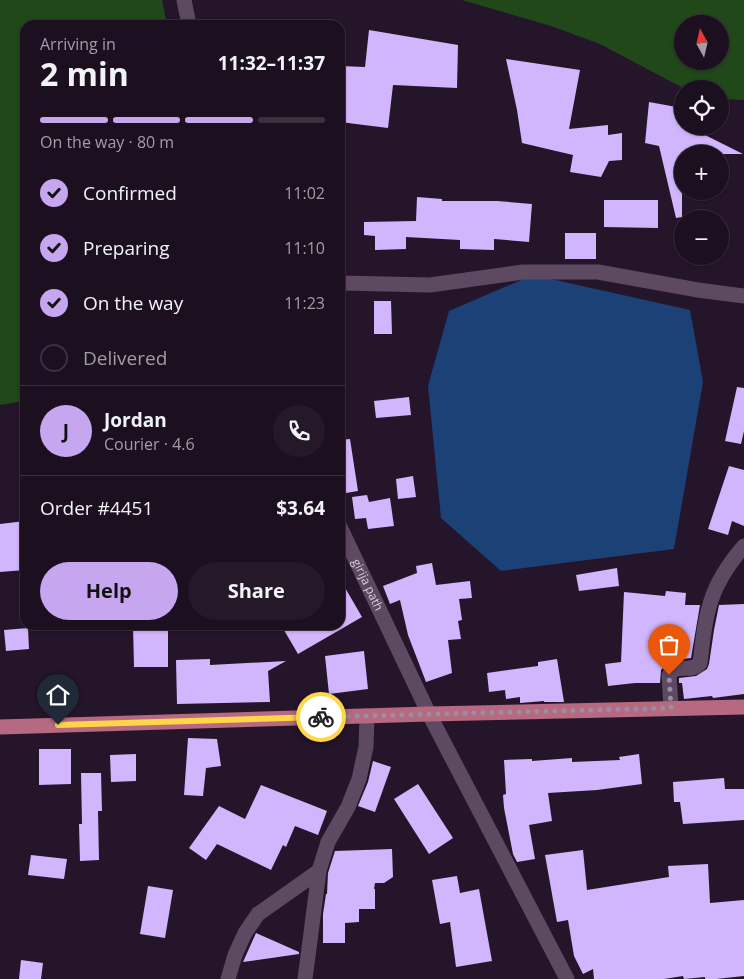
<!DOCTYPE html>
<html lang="en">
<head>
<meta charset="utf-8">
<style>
	body { margin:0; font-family:"Open Sans",sans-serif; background:#251929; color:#f1f3f6; height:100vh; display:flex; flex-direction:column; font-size:19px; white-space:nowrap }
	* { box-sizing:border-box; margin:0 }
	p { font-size:16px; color:#a09da5 }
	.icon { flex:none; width:28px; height:28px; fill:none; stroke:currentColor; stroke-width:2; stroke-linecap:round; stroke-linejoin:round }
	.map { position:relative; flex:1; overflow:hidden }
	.panel { position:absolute; left:20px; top:20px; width:325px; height:610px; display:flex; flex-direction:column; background:#1c1020; border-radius:15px; box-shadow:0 1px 4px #0004,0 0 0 1px #3a303e }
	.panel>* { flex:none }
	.needle { width:32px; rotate:352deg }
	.controls { position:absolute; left:674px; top:15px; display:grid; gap:10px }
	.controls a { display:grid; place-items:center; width:55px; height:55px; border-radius:50%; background:#1c1020; box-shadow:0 1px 4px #0004,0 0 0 1px #3a303e; font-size:25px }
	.pin { position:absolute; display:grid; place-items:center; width:42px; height:42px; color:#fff; margin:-51px -21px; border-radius:50% 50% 50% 0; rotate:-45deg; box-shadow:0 0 5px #0007 }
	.pin .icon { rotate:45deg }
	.courier { position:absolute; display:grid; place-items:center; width:50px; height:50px; margin:-25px; border:4px solid #ffd54a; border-radius:50%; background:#fff; color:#222; box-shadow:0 1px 6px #0007 }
	.summary em { font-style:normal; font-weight:700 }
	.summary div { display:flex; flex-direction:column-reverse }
	.summary { display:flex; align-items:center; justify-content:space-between; height:85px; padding:0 20px }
	h1 { font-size:32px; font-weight:700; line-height:38px }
	.bar { display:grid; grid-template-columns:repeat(4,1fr); gap:8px 5px; align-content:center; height:60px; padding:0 20px }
	.bar i { height:6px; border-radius:4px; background:#3a303e }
	.bar .selected { background:#c7a6f0 }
	.bar p { grid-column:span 4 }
	.line { display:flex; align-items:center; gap:12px; padding:0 20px; border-top:1px solid #3a303e }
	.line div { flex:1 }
	.round { display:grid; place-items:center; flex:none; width:52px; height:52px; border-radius:26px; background:#251929 }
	ol { padding:0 20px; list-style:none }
	li { display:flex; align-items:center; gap:15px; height:55px }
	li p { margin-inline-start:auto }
	li .icon { padding:5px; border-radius:50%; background:#c7a6f0; color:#111; stroke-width:4 }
	li:last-child { color:#a09da5 }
	li i { width:28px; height:28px; border:2px solid #3a303e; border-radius:50% }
	.button { display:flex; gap:10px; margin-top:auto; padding:10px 20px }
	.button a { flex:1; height:58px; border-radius:30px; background:#c7a6f0; color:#111; font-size:20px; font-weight:700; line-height:58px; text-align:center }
	.button a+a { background:#251929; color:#f1f3f6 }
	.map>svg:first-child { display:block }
	.green { fill:#204819; fill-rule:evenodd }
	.water { fill:#1b4177 }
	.building { fill:#d1b6fd }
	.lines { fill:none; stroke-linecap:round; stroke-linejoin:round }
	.street { stroke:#5d4962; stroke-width:15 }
	.secondary { stroke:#5d4962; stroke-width:15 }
	.primary { stroke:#b66980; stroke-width:15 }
	.done { stroke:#9b8e9f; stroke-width:5; stroke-dasharray:0 9 }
	.route { stroke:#ffd54a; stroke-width:6 }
	.labels { text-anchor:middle; stroke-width:5; stroke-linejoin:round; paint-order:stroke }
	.street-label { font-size:12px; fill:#dacfde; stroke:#25152a }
</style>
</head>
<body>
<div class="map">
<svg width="744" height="979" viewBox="0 0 744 979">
	<rect width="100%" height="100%" fill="#25152a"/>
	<!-- green -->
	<path class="green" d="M0,0H162L167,25H25V401L0,405Z
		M462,0H744V100L720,99V89H685L600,44L551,26ZM682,24H720V61H682Z"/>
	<!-- water -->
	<path class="water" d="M533,275L690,310L703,382L674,549L501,571L441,518L428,386L449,311Z"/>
	<!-- building -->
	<path class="building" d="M369,30L458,45L457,88L393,85L388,128L340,122V66L365,67Z
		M506,59L580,70L569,129L608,125V135L622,133V160L609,161L601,177L570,172L573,155L522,143L517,110Z
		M649,102L682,108V126H700L701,133L743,154H682V217L676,218L659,146L645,143Z
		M417,197L442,199V201H497L532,204L529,242L494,239V250L460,249V240L406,237V249L375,250V236L364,235V222L416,221Z
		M604,200H658V228L604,227Z
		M565,233H596V259H565Z
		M374,301H391L392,334H374Z
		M737,387L744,388V431L741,444L725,441Z
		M409,397L411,415L376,418L374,401Z
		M350,439L358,491L340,494V440Z
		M729,466L744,470V526L732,521L728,535L708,529Z
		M413,476L416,497L398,499L396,479Z
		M367,495L369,502L390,498L394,526L368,529L366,518L355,519L352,497Z
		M25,521V570L0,572V524Z
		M432,563L436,585L470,581L472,598L459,599L462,620L458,621L461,639L448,640L452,673L426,682L408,635L400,600L390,604L383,586L417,573L416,566Z
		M617,568L619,586L579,591L576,575Z
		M340,579L362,617L298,654L281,625H340Z
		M666,591L686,593L685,605H700L691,658L674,660L667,663L661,670L660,683H635L608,686L605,664L621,662L624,592L665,596Z
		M744,604V694L713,698L712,696L684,699L682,683H679V678L696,676L707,669L709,664L714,630L719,605Z
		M133,625H168V667H134Z
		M28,628L29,649L6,651L4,630Z
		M364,651L368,689L329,694L325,656Z
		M210,659V665L286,661L268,671L270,702L177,704L176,660Z
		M557,659L564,702H544V701L520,703V697L506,699L505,690L489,692L487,673L538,666V662Z
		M188,738L217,739L221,766L206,768L203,796L184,795Z
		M39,749H71V784L39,785Z
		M136,754V781L111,782L110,755Z
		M639,754L642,784L597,790L548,793L552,821L529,825L535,859L517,862L513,854L504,808L503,795L506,794L504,760L532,759V761L572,758V762L620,760L619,757Z
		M373,761L391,767L375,812L358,806L368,782Z
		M81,773H101L102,811H98L99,860L80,861L79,824H82Z
		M724,778L725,789H744V820L683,824L680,802H674L673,782Z
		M418,784L453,838L429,854L394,799Z
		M261,785L327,811L318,835L295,826L286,847L283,845L271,870L217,844L206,860L189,848L219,806L245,819Z
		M392,849L393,877L384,883H375L374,889H375V909H359V922L345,923V943H323V914L326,894H327L328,873L335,851Z
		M583,850L587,890L669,877L668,866L708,864L710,903L744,900V976L716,979H705V977L684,979L683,976L664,979H594L593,969L583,974L574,956L568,920L557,922L545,855Z
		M31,855L67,859L64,879L28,875Z
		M457,876L460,893L479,889L492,961L456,967L450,922L440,924L432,880Z
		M148,886L173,890L165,938L140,934Z
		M256,933L299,952V954L243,962Z
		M21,960L43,963L41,979H19Z"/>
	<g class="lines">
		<!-- street -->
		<path class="street" d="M340,283L430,285L523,272H598L698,290L744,296
			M671,708L669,675C676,662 692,674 700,663C706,612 709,586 744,546
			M228,979L235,955L245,933L258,914L319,871L328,842L348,807L359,779L366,747L367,716
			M305,979L319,871"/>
		<!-- secondary -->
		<g class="secondary">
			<path d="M184,0L189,25"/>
			<path id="s1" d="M340,527L429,714L567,979"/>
		</g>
		<!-- primary -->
		<path class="primary" d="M0,727L429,714L744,707"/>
	</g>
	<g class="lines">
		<!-- done -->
		<path class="done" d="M321,717L671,708L669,675"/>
		<!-- route -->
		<path class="route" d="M58,725L321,717"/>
	</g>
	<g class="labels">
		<!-- street labels -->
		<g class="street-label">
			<text dy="4" stroke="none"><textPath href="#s1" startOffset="64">girija path</textPath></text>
		</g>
	</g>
</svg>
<div class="controls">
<a><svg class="needle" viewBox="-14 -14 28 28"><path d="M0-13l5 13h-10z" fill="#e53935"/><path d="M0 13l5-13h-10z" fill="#a09da5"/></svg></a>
<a><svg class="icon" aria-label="locate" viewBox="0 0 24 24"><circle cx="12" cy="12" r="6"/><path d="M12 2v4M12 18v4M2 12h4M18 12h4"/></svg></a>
<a>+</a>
<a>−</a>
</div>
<div class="pin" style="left:669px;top:675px;background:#ea580c"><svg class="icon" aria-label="bag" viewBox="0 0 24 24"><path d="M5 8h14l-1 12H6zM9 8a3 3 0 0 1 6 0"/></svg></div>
<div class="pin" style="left:58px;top:725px;background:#1f2937"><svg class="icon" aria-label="home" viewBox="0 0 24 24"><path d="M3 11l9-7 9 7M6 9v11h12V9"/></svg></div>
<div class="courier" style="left:321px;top:717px"><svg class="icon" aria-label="bike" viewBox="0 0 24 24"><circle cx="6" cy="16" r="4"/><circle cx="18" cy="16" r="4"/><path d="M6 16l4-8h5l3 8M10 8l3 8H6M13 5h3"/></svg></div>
<section class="panel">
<div class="summary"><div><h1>2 min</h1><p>Arriving in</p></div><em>11:32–11:37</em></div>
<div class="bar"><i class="selected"></i><i class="selected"></i><i class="selected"></i><i></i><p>On the way · 80 m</p></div>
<ol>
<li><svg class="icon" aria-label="check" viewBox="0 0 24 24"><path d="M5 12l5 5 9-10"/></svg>Confirmed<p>11:02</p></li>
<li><svg class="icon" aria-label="check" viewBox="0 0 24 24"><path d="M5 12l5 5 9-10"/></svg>Preparing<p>11:10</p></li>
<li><svg class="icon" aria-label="check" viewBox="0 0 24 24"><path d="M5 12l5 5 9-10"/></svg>On the way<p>11:23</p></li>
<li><i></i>Delivered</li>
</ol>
<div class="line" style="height:90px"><b class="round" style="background:#c7a6f0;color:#111">J</b><div><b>Jordan</b><p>Courier · 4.6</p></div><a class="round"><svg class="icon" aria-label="phone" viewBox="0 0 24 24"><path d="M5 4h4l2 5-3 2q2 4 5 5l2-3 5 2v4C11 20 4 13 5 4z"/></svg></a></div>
<div class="line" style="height:65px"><div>Order #4451</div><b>$3.64</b></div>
<div class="button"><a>Help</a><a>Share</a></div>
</section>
</div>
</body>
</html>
